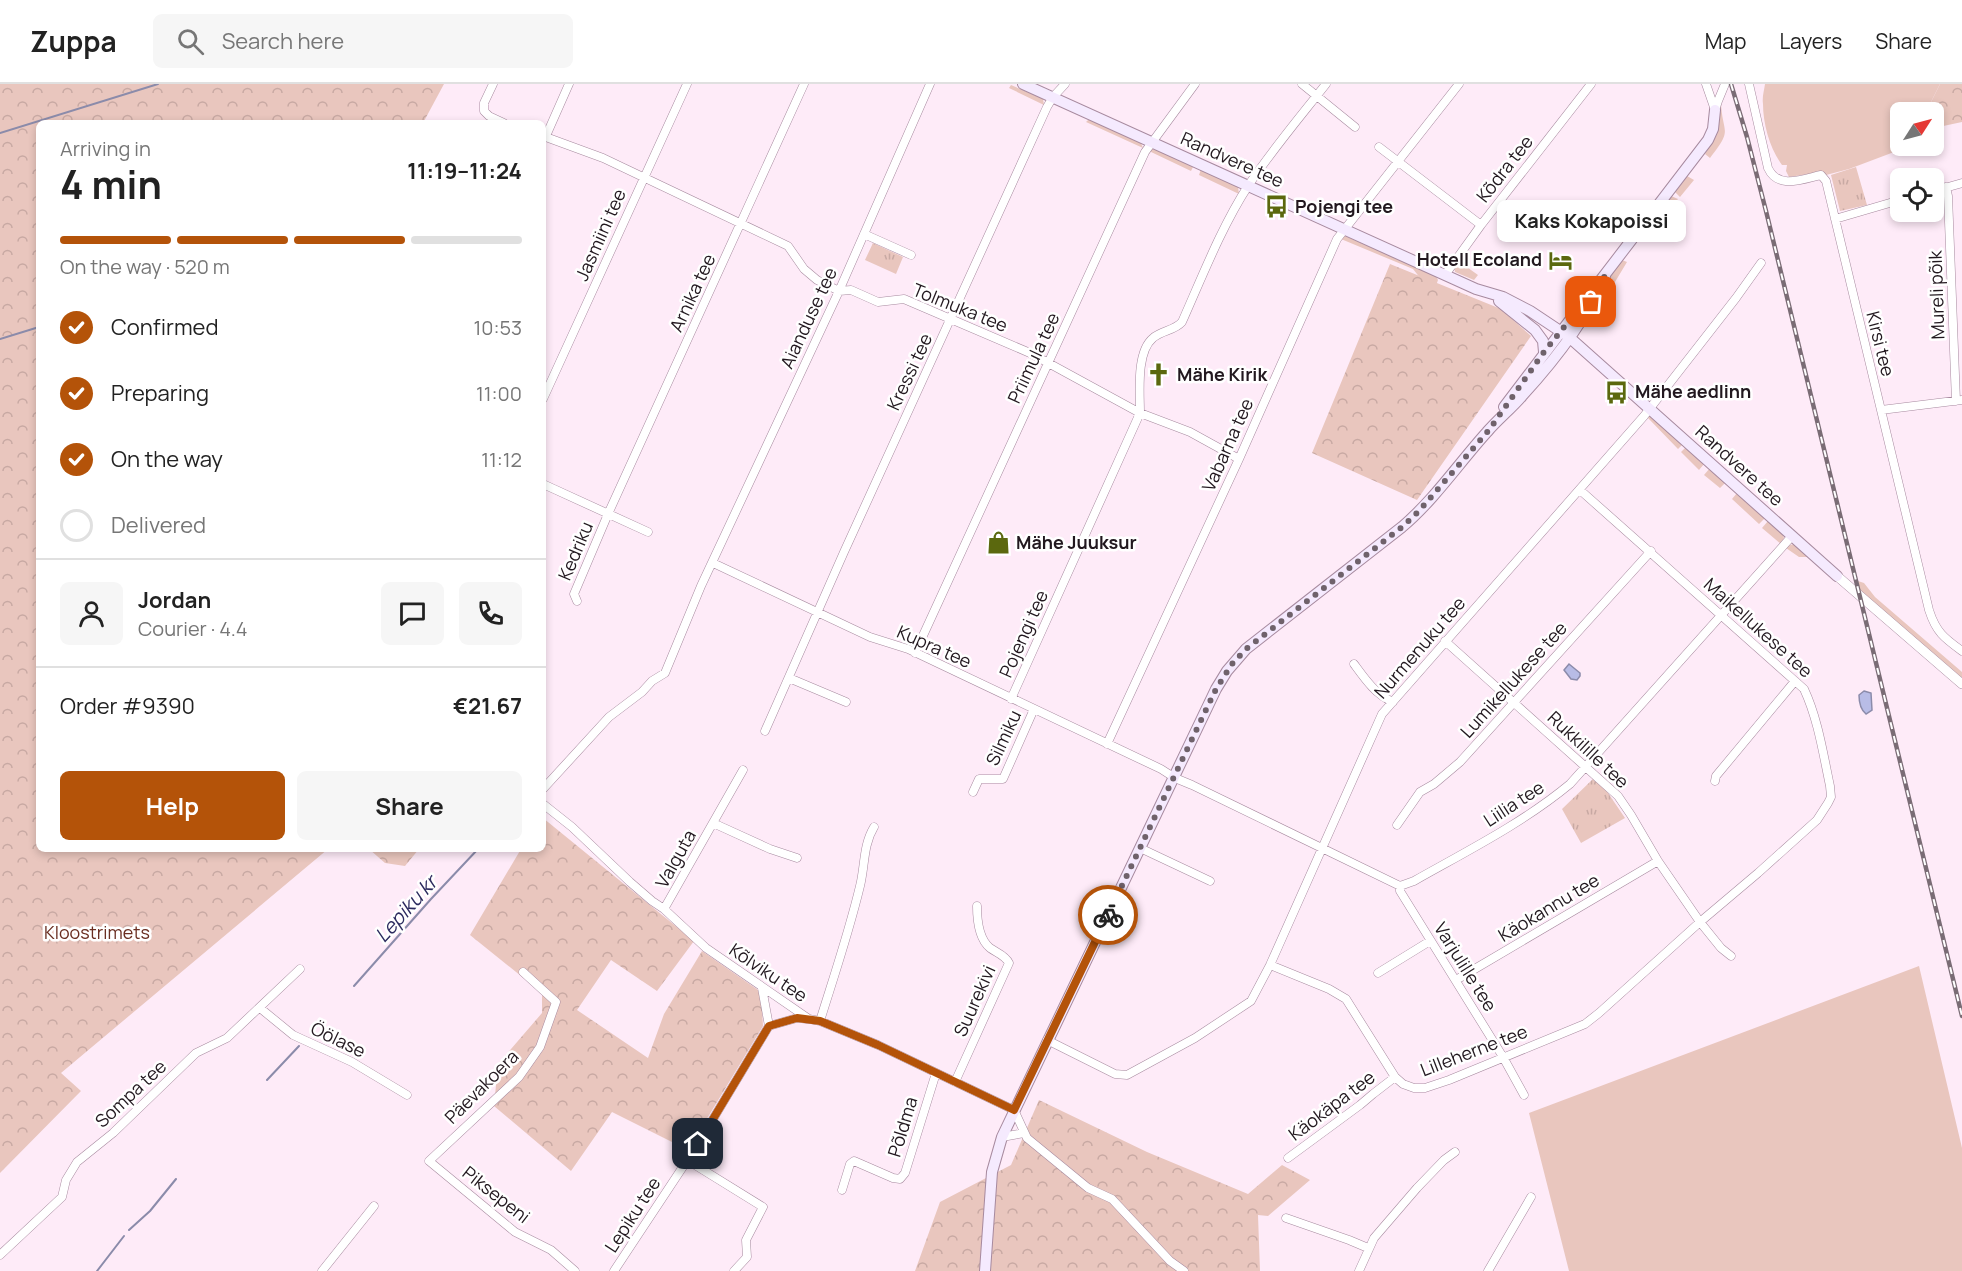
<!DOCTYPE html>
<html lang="en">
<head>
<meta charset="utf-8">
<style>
	body { margin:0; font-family:Manrope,sans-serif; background:#f6f6f6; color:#222; height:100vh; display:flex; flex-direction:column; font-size:22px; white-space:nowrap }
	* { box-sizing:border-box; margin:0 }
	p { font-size:20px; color:#767676 }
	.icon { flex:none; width:33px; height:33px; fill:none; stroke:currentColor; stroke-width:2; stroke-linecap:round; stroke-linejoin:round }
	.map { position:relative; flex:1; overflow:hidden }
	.panel { position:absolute; left:36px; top:36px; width:510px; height:732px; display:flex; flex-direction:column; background:#fff; border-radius:9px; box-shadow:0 3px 9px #0003 }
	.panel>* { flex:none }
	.needle { width:39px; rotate:54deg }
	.controls { position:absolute; left:1890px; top:18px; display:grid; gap:12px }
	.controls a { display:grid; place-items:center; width:54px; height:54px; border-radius:9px; background:#fff; box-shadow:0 3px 9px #0003; font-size:30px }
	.pin { position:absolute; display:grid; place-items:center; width:51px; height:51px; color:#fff; margin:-26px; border-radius:12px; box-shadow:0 3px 9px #0006 }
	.courier { position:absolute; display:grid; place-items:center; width:60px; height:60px; margin:-30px; border:4px solid #b45309; border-radius:50%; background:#fff; color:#222; box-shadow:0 2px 8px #0007 }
	.bubble { position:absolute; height:42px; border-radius:9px; background:#fff; box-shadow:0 3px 9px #0003; font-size:20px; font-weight:700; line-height:42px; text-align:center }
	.overview em { font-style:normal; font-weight:700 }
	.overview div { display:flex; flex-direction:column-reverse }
	.overview { display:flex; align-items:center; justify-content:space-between; height:102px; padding:0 24px }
	h1 { font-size:39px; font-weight:700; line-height:45px }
	.bar { display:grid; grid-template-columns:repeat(4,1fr); gap:9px 6px; align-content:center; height:72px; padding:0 24px }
	.bar i { height:8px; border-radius:4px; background:#e0e0e0 }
	.bar .selected { background:#b45309 }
	.bar p { grid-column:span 4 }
	.line { display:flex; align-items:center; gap:15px; padding:0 24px; border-top:2px solid #e0e0e0 }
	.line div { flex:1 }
	.round { display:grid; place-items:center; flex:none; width:63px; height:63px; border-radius:9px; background:#f6f6f6 }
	ol { padding:0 24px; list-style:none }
	li { display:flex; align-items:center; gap:18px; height:66px }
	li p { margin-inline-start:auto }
	li .icon { padding:6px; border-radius:50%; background:#b45309; color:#fff; stroke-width:4 }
	li:last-child { color:#767676 }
	li i { width:33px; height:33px; border:3px solid #e0e0e0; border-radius:50% }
	.button { display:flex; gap:12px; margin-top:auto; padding:12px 24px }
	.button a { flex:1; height:69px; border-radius:9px; background:#b45309; color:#fff; font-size:24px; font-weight:700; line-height:69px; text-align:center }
	.button a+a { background:#f6f6f6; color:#222 }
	header { display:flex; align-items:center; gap:36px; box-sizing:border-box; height:84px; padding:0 30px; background:#fff; border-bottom:2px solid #e0e0e0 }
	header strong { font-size:28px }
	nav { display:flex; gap:33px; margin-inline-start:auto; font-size:21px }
	.search { width:420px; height:54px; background:#f6f6f6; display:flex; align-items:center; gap:15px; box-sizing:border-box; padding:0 21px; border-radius:9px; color:#767676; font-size:22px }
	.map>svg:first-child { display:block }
	.grass { fill:#e9c6be }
	.forest { fill:url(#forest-crowns) }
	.park { fill:url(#park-tufts) }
	.water { fill:#b8bce6; stroke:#8b8baa; stroke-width:1.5 }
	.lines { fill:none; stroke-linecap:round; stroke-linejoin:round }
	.stream { stroke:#8b8baa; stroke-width:2 }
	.minor-casing { stroke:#a78a9f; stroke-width:9 }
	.tertiary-casing { stroke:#a78a9f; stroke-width:10 }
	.secondary-casing { stroke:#a78a9f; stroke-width:12 }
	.minor { stroke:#fff; stroke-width:8 }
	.tertiary { stroke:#fff; stroke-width:9 }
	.secondary { stroke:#f5eafe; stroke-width:10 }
	.rail-casing { stroke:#7a6c75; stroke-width:4.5 }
	.rail { stroke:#fff; stroke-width:2; stroke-dasharray:7; stroke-linecap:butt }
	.done { stroke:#6f626b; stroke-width:6; stroke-dasharray:0 10.8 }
	.route { stroke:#b45309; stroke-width:8 }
	.labels { text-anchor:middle; stroke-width:5; stroke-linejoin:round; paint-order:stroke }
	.street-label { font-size:18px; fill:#22181f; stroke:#fff }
	.poi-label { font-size:18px; font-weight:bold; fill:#22181f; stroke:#fff; text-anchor:start }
	.park-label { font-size:18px; fill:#6a2e21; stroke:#fff }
	.water-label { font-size:20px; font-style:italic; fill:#2c2b5f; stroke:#fff }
</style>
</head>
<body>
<header>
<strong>Zuppa</strong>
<div class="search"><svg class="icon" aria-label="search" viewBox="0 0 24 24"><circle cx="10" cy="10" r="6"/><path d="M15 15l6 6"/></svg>Search here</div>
<nav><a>Map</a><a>Layers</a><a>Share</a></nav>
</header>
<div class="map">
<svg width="1962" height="1187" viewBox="0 0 1962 1187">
	<defs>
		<pattern id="forest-crowns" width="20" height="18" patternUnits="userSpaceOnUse" patternTransform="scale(1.5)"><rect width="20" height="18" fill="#e9c6be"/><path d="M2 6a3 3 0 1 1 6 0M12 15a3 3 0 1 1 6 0" fill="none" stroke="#c8a9a3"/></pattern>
		<pattern id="park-tufts" width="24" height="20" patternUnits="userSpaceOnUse" patternTransform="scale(1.5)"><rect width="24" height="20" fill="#e9c6be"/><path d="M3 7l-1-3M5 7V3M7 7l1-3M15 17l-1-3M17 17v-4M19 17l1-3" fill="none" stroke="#c8a9a3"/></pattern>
	</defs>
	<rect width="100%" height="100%" fill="#feebf8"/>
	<!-- grass -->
	<path class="grass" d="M1765,0H1940L1927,26L1906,23L1901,27C1897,38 1900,49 1900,62H1905L1902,65L1849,85L1826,91L1822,88L1789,93L1786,87L1787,81H1782C1770,65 1763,40 1763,20C1762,13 1764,7 1765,0Z
		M1011,1L1043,15L1044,21L1009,4Z
		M1721,18C1722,50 1734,44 1710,74L1705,70L1717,50Z
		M1089,35L1141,59L1143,64L1086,38Z
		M1152,65L1157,66L1193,83L1191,87L1149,67Z
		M1201,85L1238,103L1239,110L1199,91Z
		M1687,92L1694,96L1680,113L1675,108Z
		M1671,112L1678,115L1663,134L1659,132V128Z
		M1345,152L1436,192L1438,196L1433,210L1413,185L1341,155Z
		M1622,176L1627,178L1615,198L1609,192Z
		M1459,177L1458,181L1462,184L1464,181L1478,191L1474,196L1455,188L1454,183Z
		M1650,331L1683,360L1678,365L1648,334Z
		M1686,363L1704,380L1699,386L1681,368Z
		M1710,384L1725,399L1720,404L1704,391Z
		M1737,409L1765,434L1759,440L1732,415Z
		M1768,437L1782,449L1784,454L1781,460L1762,444Z
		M1795,460L1810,473H1799L1786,464L1790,461Z
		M1858,497L1864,499L1875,513L1962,588V594L1860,507Z
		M1919,882L1962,1064V1187H1569L1529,1029Z"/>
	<!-- forest -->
	<path class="forest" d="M0,0H444L423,39H39V765H328L61,989L81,1007L0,1089Z
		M1940,0H1962V38L1934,44V28H1901L1906,23L1927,26Z
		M1390,180L1501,225L1531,252L1417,416L1312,369Z
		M543,734L694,857L657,907L611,876L577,926L648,974L664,930L702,867L761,908L763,942L688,1066L612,1028L571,1087L494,1022L498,980L542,929V909L470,851L521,765H543Z
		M369,765H419L405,782L385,779Z
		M1039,1016L1147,1068L1248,1110L1282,1081L1310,1096L1268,1132L1258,1131L1260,1187H915L940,1118L1011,1081Z"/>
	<!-- park -->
	<path class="park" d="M1856,83L1867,121L1840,127L1831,91Z
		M873,159L903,173L896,190L865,176Z
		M1593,695L1606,706L1625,734L1581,759L1562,725Z"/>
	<!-- water -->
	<path class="water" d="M1569,580L1580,589V592L1577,596L1571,595L1564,586Z
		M1864,607L1871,609L1872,626L1866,630C1861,626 1859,618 1859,611Z"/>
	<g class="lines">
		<!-- stream -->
		<path class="stream" d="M0,49L158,0
			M0,255L39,243
			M354,902L431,815L478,765
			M267,996L299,962
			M129,1146L150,1127L176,1095
			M97,1187L124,1152"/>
		<defs>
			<path id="minor" d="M493,0L484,19V27L489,32L504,39
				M1302,0L1355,43
				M1706,0L1715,26
				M1749,0L1768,84C1778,106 1803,95 1821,91L1826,97L1929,526C1936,548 1944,554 1962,567
				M1715,26L1718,17L1725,0
				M543,52L603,74L788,162L804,185L817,196L839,207L851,206L878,218L904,215L1030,269L1140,329L1190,348L1239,375
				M546,52L569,0
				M1379,63L1481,141
				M1946,103L1948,112L1956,317
				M1934,107L1962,99
				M1835,135L1900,116
				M864,150L911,171
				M1445,191L1481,141L1591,0
				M543,315L687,0
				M1881,326L1962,316
				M543,400L648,448
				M713,479L870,553L908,565L1161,685L1175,694L1192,701L1400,802L1414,797C1467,767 1523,739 1570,700L1792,452
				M577,517L574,510L608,430L804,0
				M1445,557L1618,712L1631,731L1658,777L1700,838L1721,864L1731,872
				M915,569L1145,68L1195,0
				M1354,580C1365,595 1375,610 1393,618
				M789,594L846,618
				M1011,615L1140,329C1140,308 1136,268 1153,254C1162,246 1174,247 1182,238C1202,193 1222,142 1248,102C1272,66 1300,33 1326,0
				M765,647L844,468L1047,23L1053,13L1065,0
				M1107,660L1239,375L1337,155L1459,0
				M1715,697L1716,692L1795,597
				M543,705L609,633L642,608L652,597L665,589L701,502L839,207L930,0
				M973,708L979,695H1003L1034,625
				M543,720L572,743L630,798L652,817L664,825L706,864L809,935L820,937L878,961L1014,1026L1027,1054L1088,1104L1112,1115L1170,1177L1184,1187
				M713,739L770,765L797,774
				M1397,741L1420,708L1434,700L1460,678L1651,467
				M1140,764L1210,797
				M1400,802V807L1503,973L1524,1011
				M664,825L743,686
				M1270,881L1329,905L1346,915L1395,993L1403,1000L1414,1004H1425L1449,996L1585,940L1599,929L1700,838L1758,789L1817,736L1828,719L1831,713L1830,702C1823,669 1818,635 1804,605L1580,406
				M523,888L556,918L540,963L519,993L429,1077L515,1148L551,1166L575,1187
				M1378,889L1430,857
				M1456,896L1658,777
				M762,904L769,942
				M260,924L293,951L352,978L407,1011
				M820,937C834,892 849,848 860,802C865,782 863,761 874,743
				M1047,956L1115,990L1127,991L1195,954L1251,917L1270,881L1382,630L1644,332L1736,214L1761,179
				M955,998L1009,879C1005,871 997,869 990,864C979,855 977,835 977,822
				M1002,1053L1024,1049
				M1288,1074L1360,1021L1373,1010L1395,993
				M687,1076L763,1123L746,1156L747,1173L734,1187
				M842,1106L850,1080L854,1077L893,1094L900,1095L905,1089L936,989
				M1286,1134L1349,1156L1368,1164
				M0,1171L62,1113L66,1096L77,1078L113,1049L196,969L227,954L300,885
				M322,1187L374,1122
				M614,1187L698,1060L769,942L797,934L807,935
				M1359,1187L1374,1154L1417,1104L1444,1076L1455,1068
				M1488,1187L1531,1113"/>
			<path id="tertiary" d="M1837,492L1962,600"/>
			<path id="secondary" d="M1023,0L1476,205L1503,213L1530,227L1569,253L1837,492
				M1600,197L1708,56L1713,45L1715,26
				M1499,217L1535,246L1543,257L1544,268
				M1504,323L1589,211
				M985,1187L992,1088L1002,1053L1216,605L1227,587L1246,565L1402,443C1434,416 1459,379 1487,348C1498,335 1511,325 1522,312C1554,277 1587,235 1605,192"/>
		</defs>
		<!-- minor casing -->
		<use href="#minor" class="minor-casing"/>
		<!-- tertiary casing -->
		<use href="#tertiary" class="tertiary-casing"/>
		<!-- secondary casing -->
		<use href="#secondary" class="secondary-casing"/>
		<!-- minor -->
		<use href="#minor" class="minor"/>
		<!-- tertiary -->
		<use href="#tertiary" class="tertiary"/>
		<!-- secondary -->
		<use href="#secondary" class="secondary"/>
		<defs>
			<path id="rail" d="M1731,0L1747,53L1766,127L1962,932"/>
		</defs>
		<!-- rail casing -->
		<use href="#rail" class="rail-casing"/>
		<!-- rail -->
		<use href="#rail" class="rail"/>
	</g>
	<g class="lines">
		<!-- done -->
		<path class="done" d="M1108,831L1216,605L1232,580L1246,565L1402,443L1419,427L1489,346L1544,268L1605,192L1591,218"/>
		<!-- route -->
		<path class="route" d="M698,1060L769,942L797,934L820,937L878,961L1014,1026L1108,831"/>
	</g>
	<!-- icons -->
	<defs>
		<symbol id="bus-bare" viewBox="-9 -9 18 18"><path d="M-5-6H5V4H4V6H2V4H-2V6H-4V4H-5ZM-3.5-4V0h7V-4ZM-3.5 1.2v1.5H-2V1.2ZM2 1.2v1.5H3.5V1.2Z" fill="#5b680e" stroke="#fff" stroke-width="2.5" paint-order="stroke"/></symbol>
		<symbol id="hotel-bare" viewBox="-9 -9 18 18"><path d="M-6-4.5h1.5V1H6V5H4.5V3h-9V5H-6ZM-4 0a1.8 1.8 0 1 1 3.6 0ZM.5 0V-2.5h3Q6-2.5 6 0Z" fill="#5b680e" stroke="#fff" stroke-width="2.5" paint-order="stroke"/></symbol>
		<symbol id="church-bare" viewBox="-9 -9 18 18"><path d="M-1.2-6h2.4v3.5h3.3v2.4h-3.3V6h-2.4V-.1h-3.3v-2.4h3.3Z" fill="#5b680e" stroke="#fff" stroke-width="2.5" paint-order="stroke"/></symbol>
		<symbol id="shop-bare" viewBox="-9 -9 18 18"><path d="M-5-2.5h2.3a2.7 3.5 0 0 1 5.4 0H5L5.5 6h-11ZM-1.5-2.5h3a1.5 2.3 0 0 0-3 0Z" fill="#5b680e" stroke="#fff" stroke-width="2.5" paint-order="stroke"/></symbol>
	</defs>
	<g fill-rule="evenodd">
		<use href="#bus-bare" x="1260" y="106" width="33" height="33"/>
		<use href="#hotel-bare" x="1544" y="160" width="33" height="33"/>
		<use href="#church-bare" x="1142" y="274" width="33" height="33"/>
		<use href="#bus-bare" x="1600" y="292" width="33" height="33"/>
		<use href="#shop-bare" x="982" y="442" width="33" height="33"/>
	</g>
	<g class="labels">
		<!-- street labels -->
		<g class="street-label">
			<text transform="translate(1232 76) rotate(24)" y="6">Randvere tee</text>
			<text transform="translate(1505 85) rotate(-52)" y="6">Kõdra tee</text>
			<text transform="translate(601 151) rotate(-66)" y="6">Jasmiini tee</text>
			<text transform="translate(693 209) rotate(-65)" y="6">Arnika tee</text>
			<text transform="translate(1937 211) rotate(-92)" y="6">Mureli põik</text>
			<text transform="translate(960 224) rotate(22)" y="6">Tolmuka tee</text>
			<text transform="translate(809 234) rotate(-65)" y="6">Aianduse tee</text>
			<text transform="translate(1880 260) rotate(76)" y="6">Kirsi tee</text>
			<text transform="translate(1034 274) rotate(-65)" y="6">Priimula tee</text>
			<text transform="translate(910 288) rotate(-65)" y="6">Kressi tee</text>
			<text transform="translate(1228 361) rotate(-66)" y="6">Vabarna tee</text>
			<text transform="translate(1739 382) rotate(42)" y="6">Randvere tee</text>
			<text transform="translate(576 467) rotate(-67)" y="6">Kedriku</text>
			<text transform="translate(1758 544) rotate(42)" y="6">Maikellukese tee</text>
			<text transform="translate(1024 550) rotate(-66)" y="6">Pojengi tee</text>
			<text transform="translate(934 563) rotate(24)" y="6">Kupra tee</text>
			<text transform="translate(1420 564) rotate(-49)" y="6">Nurmenuku tee</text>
			<text transform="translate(1514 596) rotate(-48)" y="6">Lumikellukese tee</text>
			<text transform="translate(1004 654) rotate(-65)" y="6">Silmiku</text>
			<text transform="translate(1588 666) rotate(43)" y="6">Rukkilille tee</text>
			<text transform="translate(1514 720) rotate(-33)" y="6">Liilia tee</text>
			<text transform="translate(676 775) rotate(-61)" y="6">Valguta</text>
			<text transform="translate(1549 824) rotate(-31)" y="6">Käokannu tee</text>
			<text transform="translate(1465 883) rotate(58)" y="6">Varjulille tee</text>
			<text transform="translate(768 889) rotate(34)" y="6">Kõlviku tee</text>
			<text transform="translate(975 917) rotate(-66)" y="6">Suurekivi</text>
			<text transform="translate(338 956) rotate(26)" y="6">Öölase</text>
			<text transform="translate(1474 967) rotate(-21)" y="6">Lilleherne tee</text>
			<text transform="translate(482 1003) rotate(-45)" y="6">Päevakoera</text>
			<text transform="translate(131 1010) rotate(-43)" y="6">Sompa tee</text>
			<text transform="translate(1332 1022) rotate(-37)" y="6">Käokäpa tee</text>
			<text transform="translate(903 1043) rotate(-73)" y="6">Põldma</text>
			<text transform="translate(496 1111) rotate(38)" y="6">Piksepeni</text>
			<text transform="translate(633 1131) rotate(-57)" y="6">Lepiku tee</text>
		</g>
		<!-- poi labels -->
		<g class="poi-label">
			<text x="1295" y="129">Pojengi tee</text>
			<text x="1542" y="182" text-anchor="end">Hotell Ecoland</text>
			<text x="1177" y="297">Mähe Kirik</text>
			<text x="1635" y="314">Mähe aedlinn</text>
			<text x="1016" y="465">Mähe Juuksur</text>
		</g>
		<!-- park labels -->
		<g class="park-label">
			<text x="97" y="855">Kloostrimets</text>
		</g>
		<!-- water labels -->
		<g class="water-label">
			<text transform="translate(406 825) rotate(-48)" y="7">Lepiku kr</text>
		</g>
	</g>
</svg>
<div class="controls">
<a><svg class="needle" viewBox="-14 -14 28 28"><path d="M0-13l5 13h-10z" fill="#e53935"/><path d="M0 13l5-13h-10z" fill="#767676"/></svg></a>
<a><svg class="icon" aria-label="locate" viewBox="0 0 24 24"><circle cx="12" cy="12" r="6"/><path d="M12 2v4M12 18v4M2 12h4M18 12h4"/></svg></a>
</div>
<div class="pin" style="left:1591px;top:218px;background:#ea580c"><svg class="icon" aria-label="bag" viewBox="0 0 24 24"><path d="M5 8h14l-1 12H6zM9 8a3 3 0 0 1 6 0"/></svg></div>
<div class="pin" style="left:698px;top:1060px;background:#1f2937"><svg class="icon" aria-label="home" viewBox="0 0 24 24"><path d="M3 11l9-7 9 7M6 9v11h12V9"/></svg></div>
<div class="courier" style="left:1108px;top:831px"><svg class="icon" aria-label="bike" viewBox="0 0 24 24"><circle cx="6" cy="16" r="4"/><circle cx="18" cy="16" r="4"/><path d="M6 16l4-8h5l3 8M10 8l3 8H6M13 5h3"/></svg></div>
<div class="bubble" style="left:1497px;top:116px;width:189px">Kaks Kokapoissi</div>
<section class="panel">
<div class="overview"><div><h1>4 min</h1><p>Arriving in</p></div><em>11:19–11:24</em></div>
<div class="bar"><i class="selected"></i><i class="selected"></i><i class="selected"></i><i></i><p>On the way · 520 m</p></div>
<ol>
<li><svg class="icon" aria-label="check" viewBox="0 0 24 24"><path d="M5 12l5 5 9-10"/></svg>Confirmed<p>10:53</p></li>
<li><svg class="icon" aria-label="check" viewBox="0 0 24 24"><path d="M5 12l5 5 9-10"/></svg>Preparing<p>11:00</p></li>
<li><svg class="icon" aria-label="check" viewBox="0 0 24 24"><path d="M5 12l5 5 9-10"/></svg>On the way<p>11:12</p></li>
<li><i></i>Delivered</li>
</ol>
<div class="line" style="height:108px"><a class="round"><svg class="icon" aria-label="person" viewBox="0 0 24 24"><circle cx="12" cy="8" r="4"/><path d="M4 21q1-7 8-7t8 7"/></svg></a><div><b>Jordan</b><p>Courier · 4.4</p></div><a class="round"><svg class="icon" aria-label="chat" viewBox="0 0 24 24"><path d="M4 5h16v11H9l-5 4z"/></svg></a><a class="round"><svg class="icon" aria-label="phone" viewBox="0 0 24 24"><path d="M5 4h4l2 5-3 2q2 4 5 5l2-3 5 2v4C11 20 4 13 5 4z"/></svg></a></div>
<div class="line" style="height:78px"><div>Order #9390</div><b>€21.67</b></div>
<div class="button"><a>Help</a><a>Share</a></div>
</section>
</div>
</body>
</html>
